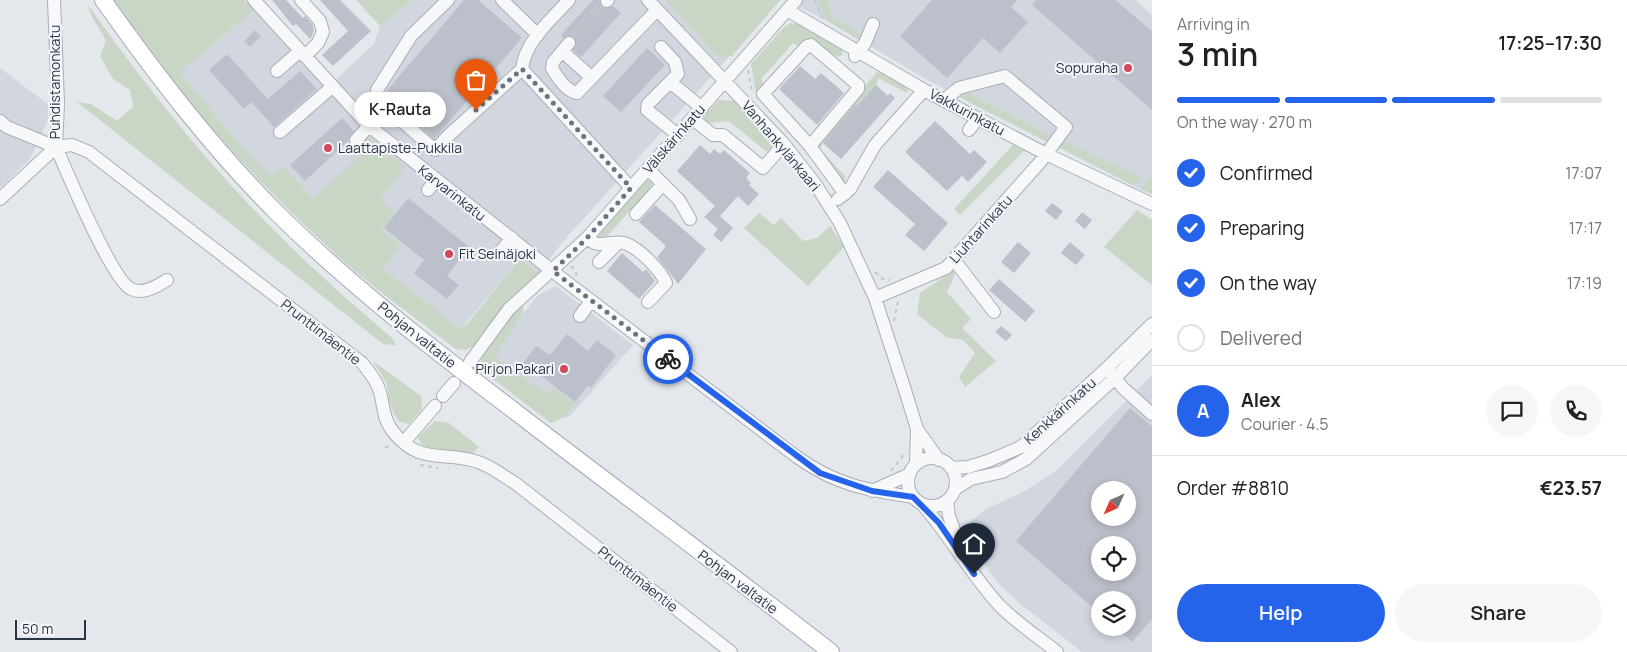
<!DOCTYPE html>
<html lang="en">
<head>
<meta charset="utf-8">
<style>
	body { margin:0; font-family:Manrope,sans-serif; background:#f6f6f6; color:#202124; height:100vh; display:flex; flex-direction:column; font-size:19px; white-space:nowrap }
	* { box-sizing:border-box; margin:0 }
	p { font-size:16px; color:#757577 }
	.icon { flex:none; width:28px; height:28px; fill:none; stroke:currentColor; stroke-width:2; stroke-linecap:round; stroke-linejoin:round }
	.map { position:relative; flex:1; overflow:hidden }
	.details { display:flex; flex-direction:column; background:#fff; width:475px }
	.details>* { flex:none }
	.needle { width:32px; rotate:225deg }
	.buttons { position:absolute; left:1091px; top:481px; display:grid; gap:10px }
	.buttons a { display:grid; place-items:center; width:45px; height:45px; border-radius:50%; background:#fff; box-shadow:0 2px 8px #0003; font-size:25px }
	.scale { position:absolute; left:15px; bottom:12px; width:71px; box-sizing:border-box; padding-left:5px; border:2px solid #2b3445; border-top:0; font-size:14px; line-height:18px; white-space:nowrap; color:#2b3445; -webkit-text-stroke:4px #f4f6f9; paint-order:stroke }
	.pin { position:absolute; display:grid; place-items:center; width:42px; height:42px; color:#fff; margin:-51px -21px; border-radius:50% 50% 50% 0; rotate:-45deg; box-shadow:0 0 5px #0007 }
	.pin .icon { rotate:45deg }
	.courier { position:absolute; display:grid; place-items:center; width:50px; height:50px; margin:-25px; border:4px solid #2563eb; border-radius:50%; background:#fff; color:#222; box-shadow:0 1px 6px #0007 }
	.bubble { position:absolute; height:35px; border-radius:18px; background:#fff; box-shadow:0 2px 8px #0003; font-size:16px; font-weight:600; line-height:35px; text-align:center }
	.summary em { font-style:normal; font-weight:600 }
	.summary div { display:flex; flex-direction:column-reverse }
	.summary { display:flex; align-items:center; justify-content:space-between; height:85px; padding:0 25px }
	h1 { font-size:32px; font-weight:600; line-height:38px }
	.bar { display:grid; grid-template-columns:repeat(4,1fr); gap:8px 5px; align-content:center; height:60px; padding:0 25px }
	.bar i { height:6px; border-radius:4px; background:#e0e0e0 }
	.bar .current { background:#2563eb }
	.bar p { grid-column:span 4 }
	.line { display:flex; align-items:center; gap:12px; padding:0 25px; border-top:1px solid #e0e0e0 }
	.line div { flex:1 }
	.round { display:grid; place-items:center; flex:none; width:52px; height:52px; border-radius:26px; background:#f6f6f6 }
	ol { padding:0 25px; list-style:none }
	li { display:flex; align-items:center; gap:15px; height:55px }
	li p { margin-inline-start:auto }
	li .icon { padding:5px; border-radius:50%; background:#2563eb; color:#fff; stroke-width:4 }
	li:last-child { color:#757577 }
	li i { width:28px; height:28px; border:2px solid #e0e0e0; border-radius:50% }
	.cta { display:flex; gap:10px; margin-top:auto; padding:10px 25px }
	.cta a { flex:1; height:58px; border-radius:30px; background:#2563eb; color:#fff; font-size:20px; font-weight:600; line-height:58px; text-align:center }
	.cta a+a { background:#f6f6f6; color:#202124 }
	main { display:flex; flex:1; min-height:0 }
	.map>svg:first-child { display:block }
	.built { fill:#d2d6de; fill-rule:evenodd }
	.green { fill:#c9d6c5 }
	.building { fill:#bbc0ca; fill-rule:evenodd }
	.lines { fill:none; stroke-linecap:round; stroke-linejoin:round }
	.minor-tunnel { stroke:#bfc3cb; stroke-width:12; stroke-dasharray:12 6; stroke-linecap:butt }
	.minor-casing { stroke:#a9aeb7; stroke-width:14 }
	.major-casing { stroke:#a3abb8; stroke-width:18 }
	.path { stroke:#c2c5cb; stroke-width:2; stroke-dasharray:4 4; stroke-linecap:butt }
	.minor { stroke:#f7f8fa; stroke-width:12 }
	.major { stroke:#fff; stroke-width:16 }
	.done { stroke:#6c737f; stroke-width:5; stroke-dasharray:0 9 }
	.route { stroke:#2563eb; stroke-width:6 }
	.poi-dot { fill:#d1495b; stroke:#f4f6f9; stroke-width:2 }
	.labels { text-anchor:middle; stroke-width:4; stroke-linejoin:round; paint-order:stroke }
	.poi-label { font-size:14px; fill:#2b3445; stroke:#f4f6f9; text-anchor:end }
	.street-label { font-size:14px; fill:#2b3445; stroke:#f4f6f9 }
</style>
</head>
<body>
<main>
<div class="map">
<svg width="1152" height="652" viewBox="0 0 1152 652">
	<rect width="100%" height="100%" fill="#e4e7ec"/>
	<!-- built -->
	<path class="built" d="M413,0H780L560,245L539,273L522,260L517,263L460,330L402,283L320,225L271,178L230,133L180,72L254,10L327,88L374,44L380,26Z
		M785,0H1135L1152,15V175L1140,189L929,81L826,20Z
		M0,68L49,105L47,122L30,159L0,188Z
		M556,286L633,345L568,418L489,356L538,295Z
		M1152,375V652H1082L1018,602L998,583L977,554L964,527L986,509L1023,492L1057,470ZM1100,490H1128V518H1100ZM1100,545H1128V572H1100ZM1100,600H1128V628H1100Z"/>
	<!-- green -->
	<path class="green" d="M114,0H245L254,10L180,72L230,133L271,177L283,166L313,199L368,149L364,143L369,137L405,167L380,200L395,213L381,230L400,245L383,268L362,254L402,283L460,329L467,324L517,263L521,260L539,273L505,305L473,346L465,350L456,349C413,316 367,284 328,247C248,173 173,91 114,0Z
		M356,0H413L380,26Z
		M665,0H780L732,56L718,57Z
		M818,0H828L832,17L863,34L859,40L826,20Z
		M88,5C146,86 208,166 280,236C315,272 354,305 392,338L396,345L383,344L77,102L91,104L117,121L133,107L130,90L113,79L100,56L106,40L92,17Z
		M791,23L800,24L843,49L842,55L838,57L810,41L800,47L793,43L761,79L799,142L756,94L751,64L785,26Z
		M878,71L908,87L907,93L878,78L876,85L823,143L820,149L845,176V183L813,145Z
		M965,91L1048,134L1047,142L959,97Z
		M719,100L734,101L776,143L767,152L729,121L707,123L703,117Z
		M1063,142L1068,143L1141,178L1133,185L1058,147Z
		M1013,145L1024,151L960,215L954,209Z
		M1152,175V194L1140,189Z
		M647,180L652,181V186L602,242L598,240L596,236Z
		M1137,210L1152,220V285L1104,247Z
		M759,213L774,225L781,218L803,241L817,238L830,226L844,247L808,286L744,228Z
		M954,270L955,274L947,292L971,319L962,328L996,361L965,387L959,377L975,353L963,340L946,337L917,314L920,293Z
		M523,304V313L495,356L547,395L553,387L574,403L565,417L551,423L481,370C477,349 508,318 523,304Z
		M373,361L421,396L422,409L409,424L398,421L389,403L387,384Z
		M435,421L449,423L479,447L472,453L435,450L422,445L418,437Z"/>
	<!-- building -->
	<path class="building" d="M272,0H286L303,18L305,16L313,25L314,31L311,38L310,39L296,24L293,26Z
		M320,0H340L371,31L333,66L322,55L348,31Z
		M464,0H478L522,38L434,139L385,95V93Z
		M593,0H599L601,6L604,9L613,6L621,13L581,57L573,50L577,44L575,37L570,35L563,38L561,35Z
		M932,0H1017L1011,7L1028,22L1000,53L983,38L947,78L900,36Z
		M1036,0H1115L1152,31V110L1032,5Z
		M255,30L261,37L250,47L244,41Z
		M647,48L665,65L621,112L603,96Z
		M227,54L268,99L300,71L317,89L274,127L251,102L244,109L209,70Z
		M800,66L815,79L821,73L844,93L817,125L779,89Z
		M876,85L888,96L890,93L895,98L841,159L823,143L856,104L857,106Z
		M342,118L354,131L348,141L305,181L290,165Z
		M935,121L970,154L974,150L987,162L968,182L962,176L947,191L905,152Z
		M700,145L710,154L714,149L720,154L724,150L750,173L746,178L751,183L749,185L759,194L748,206L738,196L720,216L733,228L721,242L713,235L718,229L704,217L715,206L677,171Z
		M888,170L948,223L924,251L905,235L915,224L873,187Z
		M408,198L469,247L447,276L459,285L447,299L414,273L424,260L384,228Z
		M1052,203L1063,211L1056,220L1045,211Z
		M655,205L706,249L678,284L657,257L666,246L639,222Z
		M1082,212L1092,220L1085,229L1075,221Z
		M1018,242L1031,253L1014,273L1001,262Z
		M1070,242L1085,255L1076,265L1061,253Z
		M622,253L643,272L646,269L655,281L639,299L607,271Z
		M999,279L1035,311L1025,322L989,290Z
		M1001,326L1012,335L1006,341L995,332Z
		M567,334L588,351L597,340L616,355L591,388L588,385L575,402L535,371L531,376L520,367L536,346L550,355Z
		M1130,408L1152,426V619L1132,642L1116,628H1128V600H1100V614L1016,541ZM1100,490H1128V518H1100ZM1100,545H1128V572H1100Z"/>
	<g class="lines">
		<!-- minor-tunnel -->
		<path class="minor-tunnel" d="M569,43L607,1"/>
		<defs>
			<path id="minor" d="M254,0L369,126L560,277L797,457C836,485 866,490 913,497
				M301,0L320,21L323,32L318,43L305,56
				M448,0L411,36L377,90L376,97L379,101L435,150L448,136L522,69L631,188
				M502,0L538,35
				M648,0L784,144L816,185L840,223L875,298L905,390L917,429L916,464
				M607,1L608,0
				M787,10L924,90L1046,154L1152,204
				M569,43L553,62L552,68C557,77 566,91 577,93L657,10
				M661,47L675,62L678,74L648,104L647,110L678,135
				M562,51L592,78
				M855,56L865,43L873,24
				M522,69C525,41 551,20 569,0
				M277,71L300,51
				M670,82L702,108
				M693,119L713,135H723L763,168L784,144
				M363,120L379,101
				M0,121L7,127L56,147C67,172 112,280 131,289C144,295 157,286 167,280
				M969,130L978,118
				M280,132L332,87
				M356,140L369,126
				M810,146L858,89V85L811,45L807,46L763,94L810,146L845,194
				M56,147L72,145L89,152L362,363C369,371 375,379 379,389C384,403 382,416 391,429C419,467 444,450 478,462C491,466 503,476 515,483L731,652
				M648,169L679,200L690,219
				M428,190L436,180
				M0,199L56,147L58,104L54,0
				M838,199L850,189L875,145L924,90
				M636,214L663,184
				M587,238C600,251 612,238 627,244C641,250 660,270 666,283L648,302
				M501,251L512,238
				M954,260L994,312
				M599,262L618,243
				M875,298L946,268L1041,161L1066,127L1005,76L959,88L944,100
				M580,316L591,301
				M470,362L509,309L587,238L796,0
				M1110,372L1123,388L1152,414
				M443,396L454,383
				M917,429L939,460
				M404,442L435,406
				M908 482a24 24 0 1 1 48 0a24 24 0 1 1-48 0Z
				M951,468L968,467L988,461L1021,447L1107,368L1152,324
				M955,489L971,479L1002,472L1026,459L1115,378L1152,340
				M872,491L910,474
				M947,501L949,516L959,543
				M922,504C950,536 971,575 1000,606C1017,623 1038,637 1057,652"/>
			<path id="major" d="M103,0C157,76 212,148 278,214C352,287 434,350 517,413C621,493 727,571 831,652"/>
		</defs>
		<!-- minor casing -->
		<use href="#minor" class="minor-casing"/>
		<!-- major casing -->
		<use href="#major" class="major-casing"/>
		<!-- path -->
		<path class="path" d="M815,0L823,19
			M748,70L752,92
			M571,266L575,270L577,277
			M875,272L883,279L890,280
			M894,321L898,301
			M385,448L391,444
			M420,465L438,468
			M891,471L905,453"/>
		<!-- minor -->
		<use href="#minor" class="minor"/>
		<!-- major -->
		<use href="#major" class="major"/>
	</g>
	<g class="lines">
		<!-- done -->
		<path class="done" d="M476,110L522,69L631,188L587,238L553,271L668,359"/>
		<!-- route -->
		<path class="route" d="M668,359L820,473L872,491L913,497L939,523L974,574"/>
	</g>
	<!-- markers -->
	<g class="poi-dot">
		<circle cx="1128" cy="68" r="5"/>
		<circle cx="328" cy="148" r="5"/>
		<circle cx="449" cy="254" r="5"/>
		<circle cx="564" cy="369" r="5"/>
	</g>
	<g class="labels">
		<!-- poi labels -->
		<g class="poi-label">
			<text x="1118" y="73">Sopuraha</text>
			<text x="338" y="153" text-anchor="start">Laattapiste-Pukkila</text>
			<text x="459" y="259" text-anchor="start">Fit Seinäjoki</text>
			<text x="554" y="374">Pirjon Pakari</text>
		</g>
		<!-- street labels -->
		<g class="street-label">
			<text transform="translate(55 82) rotate(-90)" y="5">Puhdistamonkatu</text>
			<text transform="translate(967 112) rotate(28)" y="5">Vakkurinkatu</text>
			<text transform="translate(674 139) rotate(-49)" y="5">Välskärinkatu</text>
			<text transform="translate(781 146) rotate(50)" y="5">Vanhankylänkaari</text>
			<text transform="translate(452 193) rotate(38)" y="5">Karvarinkatu</text>
			<text transform="translate(981 229) rotate(-48)" y="5">Liuhtarinkatu</text>
			<text transform="translate(321 332) rotate(38)" y="5">Prunttimäentie</text>
			<text transform="translate(417 335) rotate(39)" y="5">Pohjan valtatie</text>
			<text transform="translate(1060 411) rotate(-42)" y="5">Kenkkärinkatu</text>
			<text transform="translate(638 579) rotate(38)" y="5">Prunttimäentie</text>
			<text transform="translate(738 582) rotate(37)" y="5">Pohjan valtatie</text>
		</g>
	</g>
</svg>
<div class="buttons">
<a><svg class="needle" viewBox="-14 -14 28 28"><path d="M0-13l5 13h-10z" fill="#e53935"/><path d="M0 13l5-13h-10z" fill="#757577"/></svg></a>
<a><svg class="icon" aria-label="locate" viewBox="0 0 24 24"><circle cx="12" cy="12" r="6"/><path d="M12 2v4M12 18v4M2 12h4M18 12h4"/></svg></a>
<a><svg class="icon" aria-label="layers" viewBox="0 0 24 24"><path d="M12 4l9 5-9 5-9-5zM3 14l9 5 9-5"/></svg></a>
</div>
<div class="scale">50 m</div>
<div class="pin" style="left:476px;top:110px;background:#ea580c"><svg class="icon" aria-label="bag" viewBox="0 0 24 24"><path d="M5 8h14l-1 12H6zM9 8a3 3 0 0 1 6 0"/></svg></div>
<div class="pin" style="left:974px;top:574px;background:#1f2937"><svg class="icon" aria-label="home" viewBox="0 0 24 24"><path d="M3 11l9-7 9 7M6 9v11h12V9"/></svg></div>
<div class="courier" style="left:668px;top:359px"><svg class="icon" aria-label="bike" viewBox="0 0 24 24"><circle cx="6" cy="16" r="4"/><circle cx="18" cy="16" r="4"/><path d="M6 16l4-8h5l3 8M10 8l3 8H6M13 5h3"/></svg></div>
<div class="bubble" style="left:354px;top:92px;width:92px">K-Rauta</div>
</div>
<section class="details">
<div class="summary"><div><h1>3 min</h1><p>Arriving in</p></div><em>17:25–17:30</em></div>
<div class="bar"><i class="current"></i><i class="current"></i><i class="current"></i><i></i><p>On the way · 270 m</p></div>
<ol>
<li><svg class="icon" aria-label="check" viewBox="0 0 24 24"><path d="M5 12l5 5 9-10"/></svg>Confirmed<p>17:07</p></li>
<li><svg class="icon" aria-label="check" viewBox="0 0 24 24"><path d="M5 12l5 5 9-10"/></svg>Preparing<p>17:17</p></li>
<li><svg class="icon" aria-label="check" viewBox="0 0 24 24"><path d="M5 12l5 5 9-10"/></svg>On the way<p>17:19</p></li>
<li><i></i>Delivered</li>
</ol>
<div class="line" style="height:90px"><b class="round" style="background:#2563eb;color:#fff">A</b><div><b>Alex</b><p>Courier · 4.5</p></div><a class="round"><svg class="icon" aria-label="chat" viewBox="0 0 24 24"><path d="M4 5h16v11H9l-5 4z"/></svg></a><a class="round"><svg class="icon" aria-label="phone" viewBox="0 0 24 24"><path d="M5 4h4l2 5-3 2q2 4 5 5l2-3 5 2v4C11 20 4 13 5 4z"/></svg></a></div>
<div class="line" style="height:65px"><div>Order #8810</div><b>€23.57</b></div>
<div class="cta"><a>Help</a><a>Share</a></div>
</section>
</main>
</body>
</html>
